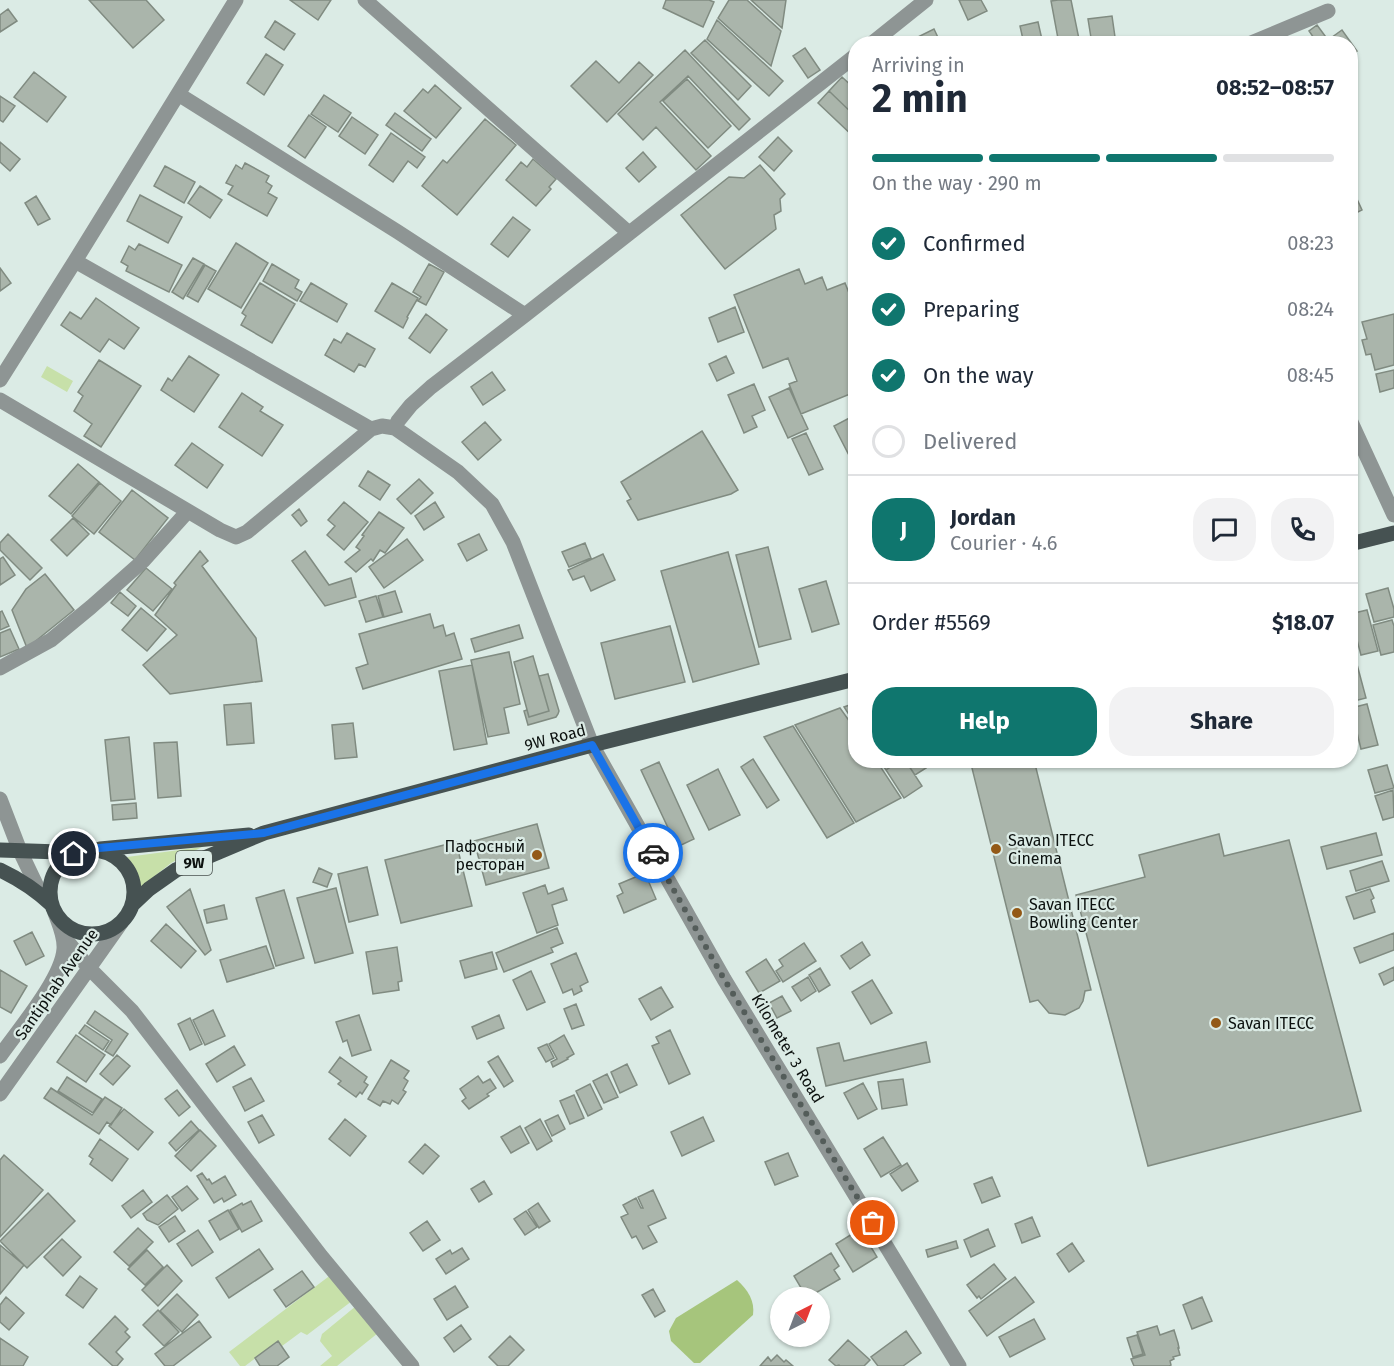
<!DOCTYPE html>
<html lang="en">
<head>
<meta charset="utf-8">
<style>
	body { margin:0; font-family:"Fira Sans",sans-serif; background:#f2f2f3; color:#1f2937; height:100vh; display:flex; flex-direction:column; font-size:22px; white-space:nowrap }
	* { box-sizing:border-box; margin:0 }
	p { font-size:20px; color:#747a83 }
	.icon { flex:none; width:33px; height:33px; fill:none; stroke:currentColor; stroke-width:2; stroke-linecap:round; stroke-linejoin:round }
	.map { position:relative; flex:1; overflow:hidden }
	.sheet { position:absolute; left:848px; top:36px; width:510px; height:732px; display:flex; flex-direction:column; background:#fff; border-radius:24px; box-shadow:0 2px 4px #0004 }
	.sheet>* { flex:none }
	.needle { width:39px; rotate:42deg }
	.fabs { position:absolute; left:770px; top:1287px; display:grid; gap:12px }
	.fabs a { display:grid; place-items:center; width:60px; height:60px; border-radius:50%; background:#fff; box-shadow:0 2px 4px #0004; font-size:30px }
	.pin { position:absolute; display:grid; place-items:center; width:51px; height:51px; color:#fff; margin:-26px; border:3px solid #fff; border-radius:50%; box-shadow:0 2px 6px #0007 }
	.courier { position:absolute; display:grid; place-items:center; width:60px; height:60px; margin:-30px; border:4px solid #1a73e8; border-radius:50%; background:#fff; color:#222; box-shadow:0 2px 8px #0007 }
	.overview em { font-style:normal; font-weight:700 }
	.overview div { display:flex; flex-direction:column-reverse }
	.overview { display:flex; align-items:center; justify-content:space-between; height:102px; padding:0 24px }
	h1 { font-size:39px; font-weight:700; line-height:45px }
	.bar { display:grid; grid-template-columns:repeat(4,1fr); gap:9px 6px; align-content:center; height:72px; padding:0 24px }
	.bar i { height:8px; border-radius:4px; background:#e0e1e3 }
	.bar .on { background:#0f766e }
	.bar p { grid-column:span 4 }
	.line { display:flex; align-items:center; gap:15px; padding:0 24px; border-top:2px solid #e0e1e3 }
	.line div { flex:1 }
	.round { display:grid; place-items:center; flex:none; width:63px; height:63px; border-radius:24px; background:#f2f2f3 }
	ol { padding:0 24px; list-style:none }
	li { display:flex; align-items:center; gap:18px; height:66px }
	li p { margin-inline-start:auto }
	li .icon { padding:6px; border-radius:50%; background:#0f766e; color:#fff; stroke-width:4 }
	li:last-child { color:#747a83 }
	li i { width:33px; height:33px; border:3px solid #e0e1e3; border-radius:50% }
	.primary-button { display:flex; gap:12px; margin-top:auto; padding:12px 24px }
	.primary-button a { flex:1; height:69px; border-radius:24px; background:#0f766e; color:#fff; font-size:24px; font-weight:700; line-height:69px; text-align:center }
	.primary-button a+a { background:#f2f2f3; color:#1f2937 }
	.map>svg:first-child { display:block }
	.green { fill:#c7e0a9 }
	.forest { fill:#a6c57c }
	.building { fill:#aab5ab; stroke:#808b81; stroke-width:1.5 }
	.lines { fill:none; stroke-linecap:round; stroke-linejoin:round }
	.minor { stroke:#8e9594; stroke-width:15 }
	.major { stroke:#465252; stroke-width:15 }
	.done { stroke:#545d5a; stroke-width:6; stroke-dasharray:0 10.8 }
	.route { stroke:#1a73e8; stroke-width:8 }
	.poi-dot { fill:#935917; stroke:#dbebe5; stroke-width:2 }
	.labels { text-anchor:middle; stroke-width:4.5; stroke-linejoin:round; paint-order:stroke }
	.shield { fill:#dbebe5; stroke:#4a524f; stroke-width:1.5 }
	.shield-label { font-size:15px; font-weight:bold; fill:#0c110f }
	.street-label { font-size:16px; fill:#0c110f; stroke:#dbebe5 }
	.poi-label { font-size:16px; fill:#0c110f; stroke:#dbebe5; text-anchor:start }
</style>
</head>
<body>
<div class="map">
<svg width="1394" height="1366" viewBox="0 0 1394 1366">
	<rect width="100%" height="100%" fill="#dbebe5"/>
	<!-- green -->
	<path class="green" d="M47,366L73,381L67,392L41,377Z
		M202,847L171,863L141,887L135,869L127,857Z
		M332,1274L352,1301L307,1335L301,1332L282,1346L278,1341L245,1366H240L229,1352Z
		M356,1306L378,1333L337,1366H320L332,1356L320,1341L322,1334Z"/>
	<!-- forest -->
	<path class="forest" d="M737,1280C748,1290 755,1301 753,1315L700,1363H694L671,1341L669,1331L676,1318Z"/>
	<!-- building -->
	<path class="building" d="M89,0H146L164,20L133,48Z
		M290,0H331L318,20Z
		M666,0H709L714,2L703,27L663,8Z
		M729,0H747L781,31L771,66L718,18Z
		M751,0H786L782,28Z
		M959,0H981L987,11L968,20Z
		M1058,0H1071L1080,44H1059L1051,1Z
		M8,9L17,21L0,32V15Z
		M1112,16L1116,44H1092L1088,19Z
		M717,20L783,81L769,96L707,39Z
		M275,21L295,34L284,50L265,37Z
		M1038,22L1043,44H1024L1020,26Z
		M1317,25L1328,40L1342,30L1357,51L1350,56V44H1318L1309,31Z
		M934,29L941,44H911L910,41Z
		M705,40L751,86L738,100L691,53Z
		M805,48L820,70L808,78L793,56Z
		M685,50L750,119L739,130L688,76L660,102L711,156L696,170L656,127L643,140L618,114Z
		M266,54L283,65L264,95L247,83Z
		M596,61L619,83L639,62L653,75L607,122L571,86Z
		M34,72L66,97L47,122L14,97Z
		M842,77L855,89V116L829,91Z
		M687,79L731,126L708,148L663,101Z
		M435,85L461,108L436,138L404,111L423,89L428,93Z
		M829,91L855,116L854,137L818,103Z
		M324,95L351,113L338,132L311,114Z
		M0,96L15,106L3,122L0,120Z
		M395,113L431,139L422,151L386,125Z
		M309,115L326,127L305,158L288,146Z
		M352,117L378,135L365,154L339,136Z
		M485,119L516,145L457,215L422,186L443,160L447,163Z
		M391,133L425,157L417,168L408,161L393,182L369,165Z
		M778,137L792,151L774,171L759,157Z
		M0,142L20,159L10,171L0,162Z
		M643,152L656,167L639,182L626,168Z
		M533,159L556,179L549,187L551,189L536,206L506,180L521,162L527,167Z
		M245,163L269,176L266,182L272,186L268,193L277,198L267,216L228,194L233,186L226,183L236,165L242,169Z
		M760,165L785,194L780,199L781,211L774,215L776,229L725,269L681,215L729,177L744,178Z
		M165,166L195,182L184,203L154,186Z
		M1350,184L1362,210L1350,216Z
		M200,186L222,200L210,218L188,203Z
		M140,195L182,217L168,243L127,221Z
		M36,196L50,219L38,225L25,203Z
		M513,217L530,230L508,257L491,244Z
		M236,243L268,263L241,308L208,289Z
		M139,244L182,265L169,292L126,271L128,266L121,262L129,246L135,250Z
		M193,258L204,264L183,299L172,292Z
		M272,264L299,280L295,288L302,292L297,301L263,281Z
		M429,264L444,272L426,305L418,301L421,297L413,292Z
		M205,265L216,271L198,302L187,296Z
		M0,268L11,283L0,291Z
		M799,269L805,284L822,277L827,290L845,283L855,308V392L801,414L789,384L797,381L788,358L763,368L734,295Z
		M260,283L295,304L272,343L241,325L246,316L242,313Z
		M311,283L347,304L337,322L300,301Z
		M392,283L418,298L407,317L408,318L403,328L375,311Z
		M96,298L139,328L124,349L109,339L100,352L61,325L70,312L81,319Z
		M735,307L744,332L718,342L709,318Z
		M426,314L447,330L430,353L409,338Z
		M1394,314V365L1375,370L1371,354L1366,355L1362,340L1367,339L1362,322Z
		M347,333L375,349L365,367L359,364L354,372L325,355L334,339L341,343Z
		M189,356L219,375L194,412L161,390L168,378L172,381Z
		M726,356L734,373L717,381L709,364Z
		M99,360L141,386L101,447L84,436L92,424L74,411L83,396L78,392Z
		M1394,370V388L1380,392L1376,374Z
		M492,372L505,390L483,405L471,387Z
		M754,384L765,410L752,416L757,427L744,433L728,395Z
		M789,388L808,429L788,438L769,397Z
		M242,393L263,407L260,411L283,425L262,456L219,427Z
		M855,415V467L834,426Z
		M485,422L501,440L478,460L462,442Z
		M702,431L738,490L731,494L638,520L627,501L631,499L621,482Z
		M806,433L823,469L809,475L792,439Z
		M192,443L223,465L207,488L175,465Z
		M78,464L99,482L71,514L49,496Z
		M368,471L390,485L380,500L359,486Z
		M419,479L433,493L411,514L397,499Z
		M100,483L121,501L94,534L72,516Z
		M132,490L168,518L135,560L99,532Z
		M344,502L368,522L344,550L327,535L335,526L328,520Z
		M435,502L444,517L424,530L415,516Z
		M299,509L307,521L301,526L292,515Z
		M379,512L404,528L385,553L380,550L373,561L371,559L356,572L345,562L360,550L356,547L364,536L362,535Z
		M73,518L89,534L67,556L51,540Z
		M8,534L42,568L30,580L0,550V543Z
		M479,534L487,550L467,561L458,544Z
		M407,539L423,560L384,588L369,567Z
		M585,543L591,558L569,567L562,552Z
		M768,547L791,639L759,647L736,555Z
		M200,551L208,561L202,566L256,638L262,681L170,694L143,665L177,635L155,615L176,585L174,583Z
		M305,551L329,585L351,578L356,597L325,606L292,561Z
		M728,552L759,664L693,682L661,571Z
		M603,554L615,580L591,591L584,576L573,580L568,570Z
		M3,557L15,575L0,585V559Z
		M146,568L172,589L153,611L127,590Z
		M45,574L74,610L27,648L12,610L26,589Z
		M826,581L839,624L812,632L799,589Z
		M1388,588L1394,609V617L1374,622L1366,594Z
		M395,591L402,612L384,617L378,596Z
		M120,592L136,606L128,616L111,603Z
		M376,596L383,617L366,622L359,601Z
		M141,608L166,629L147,651L122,630Z
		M1367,610L1378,651L1361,655L1350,614Z
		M2,611L9,626L0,630V612Z
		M430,614L434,628L443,625L446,636L454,633L462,659L363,689L356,668L368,664L359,634Z
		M1392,620L1394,626V652L1381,655L1373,625Z
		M519,625L523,638L475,652L471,639Z
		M670,626L685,682L615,699L601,643Z
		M10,629L19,649L0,657V633Z
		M509,652L520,704L504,708L509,733L488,737L471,660Z
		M533,656L549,711L529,717L514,662Z
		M1355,657L1366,698L1350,702V658Z
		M472,665L487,744L454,750L439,671Z
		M548,674L559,711L558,714L556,717L528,725L524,711L527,710L529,717L549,711L539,676Z
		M251,703L254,743L227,745L224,705Z
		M855,703V724L844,707Z
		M1367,704L1378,745L1361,749L1351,708Z
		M840,708L855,729V760H876L901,798L856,822L795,725Z
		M353,723L357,757L335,759L332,725Z
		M793,726L854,823L827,838L764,737Z
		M129,737L135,799L111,801L105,740Z
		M177,742L181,796L158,798L154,743Z
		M753,759L779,800L767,808L741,767Z
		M879,760H901L886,770Z
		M901,760H905L922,786L904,798L886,770Z
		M905,760H920L926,768L915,775Z
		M970,760H1034L1091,990L1085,991L1083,1001L1079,1008L1065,1015L1049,1013L1038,1000L1030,1002Z
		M659,762L694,839L677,847L641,770Z
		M1387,765L1394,788L1375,793L1368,770Z
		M718,769L740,815L709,830L687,785Z
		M1393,790L1394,817L1383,820L1375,796Z
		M136,803L137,818L113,820L112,805Z
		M537,824L549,868L486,885L474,841Z
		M1376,833L1382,855L1327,869L1321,847Z
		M1219,834L1224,856L1289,840L1361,1111L1148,1166L1076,895L1145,877L1139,855Z
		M456,842L472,906L401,923L385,860Z
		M1382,861L1389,881L1356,891L1350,871Z
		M367,867L378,915L349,922L338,874Z
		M319,868L332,874L327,887L313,882Z
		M645,873L656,899L624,913L617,896L623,893L619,884Z
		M545,885L548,894L563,888L567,900L552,905L558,925L537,933L523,893Z
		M336,888L353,953L315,963L297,898Z
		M190,889L211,950L205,955L167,907Z
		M1370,889L1374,898L1371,900L1375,912L1354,919L1346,897Z
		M284,890L304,958L276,966L256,898Z
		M224,905L227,919L207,923L204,910Z
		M166,924L196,951L181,968L151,941Z
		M557,928L563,943L551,948L553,952L504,972L496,953Z
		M32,932L44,956L26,965L14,941Z
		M1394,933V950L1360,963L1354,948Z
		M862,942L870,955L850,969L841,956Z
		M804,943L816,961L783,982L776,971L783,966L779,960Z
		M266,946L274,968L227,982L220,960Z
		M397,947L402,981L398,982L399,990L373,994L366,952Z
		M492,952L497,969L465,978L460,961Z
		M576,953L588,982L580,986L582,991L574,995L572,989L563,993L551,964Z
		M766,959L780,981L759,993L746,972Z
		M1394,967V980L1384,985L1379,974Z
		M820,968L830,985L819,992L809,975Z
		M0,970L27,986L11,1013L0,1007Z
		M531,971L545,1002L527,1010L513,980Z
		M808,977L816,991L801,1001L792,987Z
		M872,980L892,1013L871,1024L852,992Z
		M661,987L673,1007L651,1020L639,999Z
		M782,996L791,1011L777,1018L769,1003Z
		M576,1004L584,1025L572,1029L564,1009Z
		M213,1010L225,1036L205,1045L193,1020Z
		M95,1011L128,1034L113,1056L105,1051L112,1040L87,1023Z
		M359,1015L371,1050L352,1056L347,1040L343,1042L336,1022Z
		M499,1015L504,1028L477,1039L472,1027Z
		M190,1018L202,1044L190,1050L178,1024Z
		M85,1025L109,1041L103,1050L79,1033Z
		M670,1030L690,1074L669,1084L652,1046L659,1043L656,1037Z
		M76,1035L105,1055L86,1082L57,1062Z
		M564,1035L574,1054L567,1058L568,1059L553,1067L551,1062L557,1059L549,1044Z
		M926,1042L930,1062L826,1086L817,1048L839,1043L844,1061Z
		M547,1044L554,1058L546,1062L538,1048Z
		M234,1046L245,1065L217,1082L206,1064Z
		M117,1055L130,1066L113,1085L100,1074Z
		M498,1056L513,1081L504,1087L488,1062Z
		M340,1057L367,1077L364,1082L368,1085L362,1094L360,1092L356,1097L338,1084L341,1081L329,1072Z
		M391,1060L409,1071L404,1078L408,1081L403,1090L406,1092L398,1104L392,1100L390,1104L383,1101L380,1106L368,1099Z
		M627,1064L637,1085L620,1093L611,1072Z
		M607,1074L618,1097L604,1103L593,1081Z
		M478,1076L483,1083L490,1079L496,1088L487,1094L489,1096L469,1109L462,1101L466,1098L460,1089Z
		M67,1077L102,1099L93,1113L58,1091Z
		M251,1078L264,1101L245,1111L233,1087Z
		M903,1079L907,1105L882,1109L878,1082Z
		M863,1083L877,1109L858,1119L844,1093Z
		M590,1084L602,1109L588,1116L576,1091Z
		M51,1088L92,1115L105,1097L122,1108L111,1125L107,1122L99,1134L44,1098Z
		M177,1090L190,1107L179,1116L165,1099Z
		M574,1095L584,1118L570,1124L560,1101Z
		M124,1109L153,1132L138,1150L109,1126Z
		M262,1115L274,1135L259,1143L248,1122Z
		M558,1115L565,1129L552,1136L545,1121Z
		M703,1117L714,1141L682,1156L671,1132Z
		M345,1119L366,1136L350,1156L329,1139Z
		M540,1119L552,1141L537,1150L525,1128Z
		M191,1121L199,1130L176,1151L169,1143Z
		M520,1126L529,1143L511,1153L501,1137Z
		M200,1130L216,1146L191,1171L175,1156Z
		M883,1137L901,1165L881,1177L864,1149Z
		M100,1139L128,1159L112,1181L90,1164L93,1159L89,1156Z
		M425,1144L439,1156L423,1174L409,1162Z
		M788,1153L798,1176L775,1185L765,1162Z
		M4,1155L43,1190L0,1237V1160Z
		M907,1163L918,1181L902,1191L890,1174Z
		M202,1173L207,1180L209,1179L212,1184L225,1176L236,1195L224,1202L222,1198L214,1203L197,1176Z
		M992,1177L1000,1196L982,1203L974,1184Z
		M484,1181L492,1194L479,1202L471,1189Z
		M187,1186L198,1199L182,1211L172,1197Z
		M143,1190L152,1202L131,1218L122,1206Z
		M653,1190L666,1218L648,1226L657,1242L643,1249L636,1236L632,1238L621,1217L628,1214L623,1205L636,1198L641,1208H643L638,1197Z
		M48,1193L75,1221L27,1268L0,1241Z
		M167,1195L178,1209L158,1225L147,1220L143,1214Z
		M251,1201L262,1221L242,1232L230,1210L242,1203L243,1205Z
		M538,1203L550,1221L539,1228L528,1210Z
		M228,1210L239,1229L220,1240L209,1221Z
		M526,1211L537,1227L525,1235L514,1219Z
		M175,1216L185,1231L169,1242L159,1227Z
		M1032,1217L1040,1236L1022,1243L1015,1224Z
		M427,1221L440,1240L423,1251L410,1233Z
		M138,1228L153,1242L129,1266L114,1252Z
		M860,1229L877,1257L853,1272L836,1244Z
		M988,1229L995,1246L971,1257L964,1240Z
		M198,1230L213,1252L192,1266L177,1244Z
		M62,1239L81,1257L63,1276L44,1257Z
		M956,1241L958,1248L928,1257L926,1250Z
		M1072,1243L1084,1261L1069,1272L1057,1254Z
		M0,1245L24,1265L0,1294Z
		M462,1248L469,1259L446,1274L436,1259L450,1250L452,1254Z
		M259,1249L273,1269L229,1298L216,1278Z
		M147,1250L163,1267L145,1285L128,1269Z
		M831,1253L839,1266L834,1270L840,1279L807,1298L794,1276Z
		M994,1264L1006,1279L981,1299L979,1296L977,1298L967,1285Z
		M167,1265L182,1281L158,1306L142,1290Z
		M302,1271L314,1287L286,1307L274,1290Z
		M80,1276L97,1289L83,1308L66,1295Z
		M1015,1277L1034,1302L987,1336L969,1311Z
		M455,1286L468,1307L447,1320L434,1299Z
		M653,1289L665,1311L655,1317L642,1295Z
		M177,1294L198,1315L182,1332L160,1311Z
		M6,1297L24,1313L9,1330L0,1322V1305Z
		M1202,1297L1212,1321L1192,1329L1183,1305Z
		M158,1310L179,1332L164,1346L143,1325Z
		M115,1316L128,1329L125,1332L130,1337L116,1352L123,1359L117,1366H113L89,1344Z
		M1034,1319L1045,1339L1010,1357L999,1337Z
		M199,1321L211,1337L173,1366H165L155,1354Z
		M461,1325L471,1339L454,1352L444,1338Z
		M1157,1326L1160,1335L1174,1330L1178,1343L1179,1348H1178L1180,1355L1173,1357L1174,1359L1170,1361L1171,1365L1169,1366H1134L1131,1359L1145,1355L1137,1332Z
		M906,1331L921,1353L903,1366H878L871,1357Z
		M1137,1335L1143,1354L1133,1357L1127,1338Z
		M510,1336L524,1350L508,1366H498L489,1357Z
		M0,1338L28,1357L23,1366H0Z
		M848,1340L870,1360L864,1366H840L839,1365L836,1366L829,1360Z
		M278,1341L289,1357L277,1366H260L255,1358Z
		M777,1355L784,1362L786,1360L793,1366H760L768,1357L771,1361Z"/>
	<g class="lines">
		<!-- minor -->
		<path class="minor" d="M365,0L629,233
			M871,44L926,0
			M1249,44L1328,11
			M178,94L398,232L525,315
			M75,261L371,429
			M0,380L75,261L236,0
			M0,400L220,530L236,537L247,532L371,429L382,426L395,428L398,421L411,405L431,387L525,315L855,56
			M1350,420L1394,515
			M395,428L458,472L492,504L513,542L592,745L724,979L959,1366
			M0,668L51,640L91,607L143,561L188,511
			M0,799L20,851L41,895
			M63,936L88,967L132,1011L321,1256L412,1366
			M0,1056C18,1030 62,979 64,949C65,936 59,924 55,913
			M0,1094L121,923"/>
		<!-- major -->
		<path class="major" d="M1350,544L1394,533
			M100,849L249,835
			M50 892a42 42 0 1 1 84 0a42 42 0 1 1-84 0Z
			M0,850L60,852L76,850
			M0,870C19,879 37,891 52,905
			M132,905L149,889L176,870L264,833L592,745L855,679"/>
	</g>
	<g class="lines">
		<!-- done -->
		<path class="done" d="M653,853L724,979L873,1223"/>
		<!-- route -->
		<path class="route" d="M74,854L88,849L264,833L592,745L653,853"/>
	</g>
	<!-- markers -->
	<g class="poi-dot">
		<circle cx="996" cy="849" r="6"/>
		<circle cx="537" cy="855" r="6"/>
		<circle cx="1017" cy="913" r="6"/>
		<circle cx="1216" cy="1023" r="6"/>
	</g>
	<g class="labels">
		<!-- shield labels -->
		<rect class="shield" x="176" y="851" width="36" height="24" rx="4.5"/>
		<g class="shield-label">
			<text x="194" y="868">9W</text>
		</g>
		<!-- street labels -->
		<g class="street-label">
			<text transform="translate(555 737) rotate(-15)" y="6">9W Road</text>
			<text transform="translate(56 984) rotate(-55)" y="6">Santiphab Avenue</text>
			<text transform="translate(788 1048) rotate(59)" y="6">Kilometer 3 Road</text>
		</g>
		<!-- poi labels -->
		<g class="poi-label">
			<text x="1008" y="846">Savan ITECC<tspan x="1008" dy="18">Cinema</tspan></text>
			<text x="525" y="852" text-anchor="end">Пафосный<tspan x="525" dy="18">ресторан</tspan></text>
			<text x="1029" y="910">Savan ITECC<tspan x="1029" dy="18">Bowling Center</tspan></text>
			<text x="1228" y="1029">Savan ITECC</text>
		</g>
	</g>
</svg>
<div class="fabs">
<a><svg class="needle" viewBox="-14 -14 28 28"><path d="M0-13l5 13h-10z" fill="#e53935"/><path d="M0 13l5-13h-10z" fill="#747a83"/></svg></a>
</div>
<div class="pin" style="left:873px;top:1223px;background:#ea580c"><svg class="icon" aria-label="bag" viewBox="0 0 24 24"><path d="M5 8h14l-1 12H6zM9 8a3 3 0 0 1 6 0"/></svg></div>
<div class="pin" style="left:74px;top:854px;background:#1f2937"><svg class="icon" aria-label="home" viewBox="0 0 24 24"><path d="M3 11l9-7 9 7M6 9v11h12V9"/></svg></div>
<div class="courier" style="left:653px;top:853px"><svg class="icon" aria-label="car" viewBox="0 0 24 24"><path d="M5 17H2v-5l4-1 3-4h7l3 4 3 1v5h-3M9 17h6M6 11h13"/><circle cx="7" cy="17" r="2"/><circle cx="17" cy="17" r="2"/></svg></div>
<section class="sheet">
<div class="overview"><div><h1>2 min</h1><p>Arriving in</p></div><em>08:52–08:57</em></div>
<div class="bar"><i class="on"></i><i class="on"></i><i class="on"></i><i></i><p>On the way · 290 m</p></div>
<ol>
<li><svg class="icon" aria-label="check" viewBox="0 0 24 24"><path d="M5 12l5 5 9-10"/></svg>Confirmed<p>08:23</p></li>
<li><svg class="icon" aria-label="check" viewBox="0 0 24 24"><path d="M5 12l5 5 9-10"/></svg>Preparing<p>08:24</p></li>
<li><svg class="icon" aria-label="check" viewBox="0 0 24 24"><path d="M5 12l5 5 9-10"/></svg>On the way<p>08:45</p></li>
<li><i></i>Delivered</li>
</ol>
<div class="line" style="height:108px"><b class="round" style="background:#0f766e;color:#fff">J</b><div><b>Jordan</b><p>Courier · 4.6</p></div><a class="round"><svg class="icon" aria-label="chat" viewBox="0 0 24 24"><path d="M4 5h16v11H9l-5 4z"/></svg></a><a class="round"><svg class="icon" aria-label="phone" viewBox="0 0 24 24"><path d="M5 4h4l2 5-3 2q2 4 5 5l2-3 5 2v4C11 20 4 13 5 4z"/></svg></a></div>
<div class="line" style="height:78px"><div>Order #5569</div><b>$18.07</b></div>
<div class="primary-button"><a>Help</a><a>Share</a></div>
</section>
</div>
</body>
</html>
